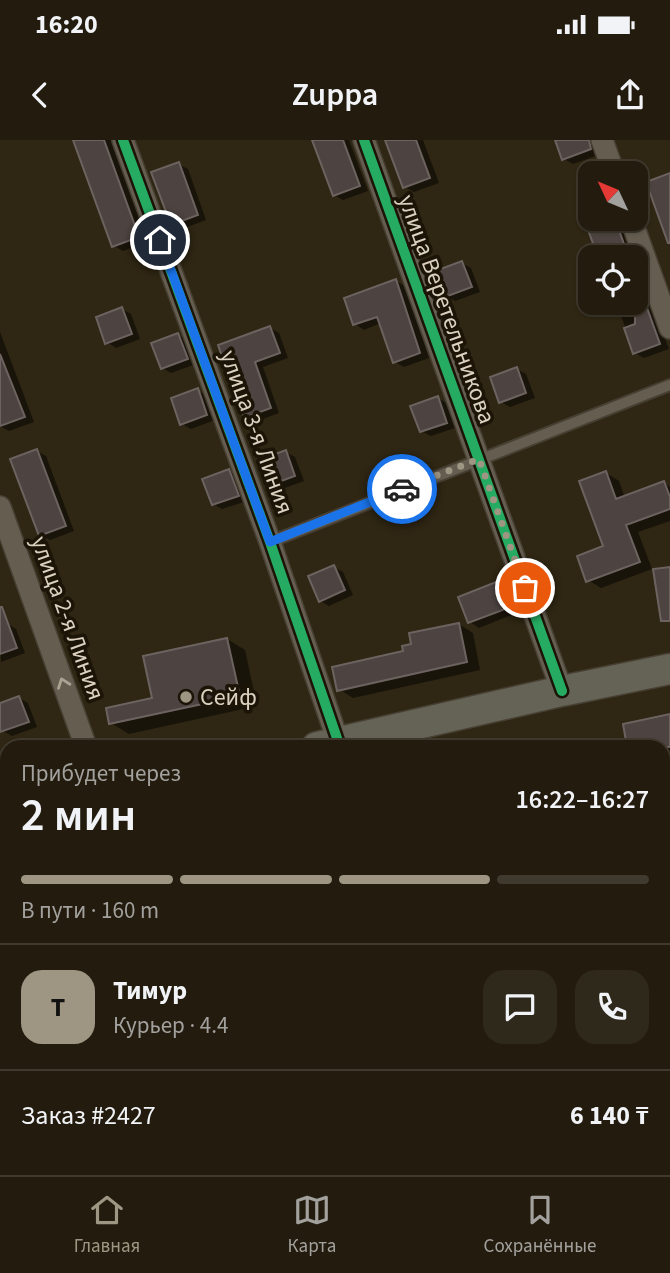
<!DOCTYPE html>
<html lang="ru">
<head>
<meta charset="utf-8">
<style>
	body { margin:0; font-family:"Source Sans 3",sans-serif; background:#2f291c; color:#f1f3f6; height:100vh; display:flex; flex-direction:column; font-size:26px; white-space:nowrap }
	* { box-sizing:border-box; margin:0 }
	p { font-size:23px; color:#a3a19e }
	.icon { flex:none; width:38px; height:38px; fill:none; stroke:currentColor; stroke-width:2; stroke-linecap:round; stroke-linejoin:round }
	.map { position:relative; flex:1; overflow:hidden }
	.drawer { position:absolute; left:0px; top:600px; width:670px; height:436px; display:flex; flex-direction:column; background:#231c0e; border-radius:21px 21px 0 0; box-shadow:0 2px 5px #0004,0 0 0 2px #403a2e }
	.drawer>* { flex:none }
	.needle { width:46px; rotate:314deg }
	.controls { position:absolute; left:578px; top:21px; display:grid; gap:14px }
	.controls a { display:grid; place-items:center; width:70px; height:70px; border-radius:14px; background:#231c0e; box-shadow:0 2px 5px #0004,0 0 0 2px #403a2e; font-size:35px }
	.pin { position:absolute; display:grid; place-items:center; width:60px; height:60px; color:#fff; margin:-30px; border:4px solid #fff; border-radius:50%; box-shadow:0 2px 7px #0007 }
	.courier { position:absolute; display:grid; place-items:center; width:70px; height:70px; margin:-35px; border:5px solid #1a73e8; border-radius:50%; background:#fff; color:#222; box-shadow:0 2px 9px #0007 }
	.head em { font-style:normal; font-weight:600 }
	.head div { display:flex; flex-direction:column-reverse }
	.head { display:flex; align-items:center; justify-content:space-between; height:119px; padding:0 21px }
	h1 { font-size:46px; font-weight:600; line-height:52px }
	.bar { display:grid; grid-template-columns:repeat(4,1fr); gap:10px 7px; align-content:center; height:84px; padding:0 21px }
	.bar i { height:9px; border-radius:5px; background:#403a2e }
	.bar .active { background:#9f9583 }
	.bar p { grid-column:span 4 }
	.line { display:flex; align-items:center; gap:18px; padding:0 21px; border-top:2px solid #403a2e }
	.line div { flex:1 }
	.round { display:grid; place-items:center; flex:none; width:74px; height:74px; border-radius:21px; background:#2f291c }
	.status { display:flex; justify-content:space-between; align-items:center; height:49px; padding:0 35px; background:#231c0e; direction:ltr }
	.status svg { height:19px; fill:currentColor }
	header { display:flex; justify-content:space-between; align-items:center; height:91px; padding:0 21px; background:#231c0e; font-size:32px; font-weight:600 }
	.dock { display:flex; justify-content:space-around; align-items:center; height:98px; border-top:2px solid #403a2e; background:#231c0e; font-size:19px; color:#a3a19e }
	.dock a { display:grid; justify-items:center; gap:4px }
	.dock .active { color:#9f9583 }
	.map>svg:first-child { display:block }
	.shadow { fill:#0007 }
	.building { fill:#4d4441; stroke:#6c6360; stroke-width:2 }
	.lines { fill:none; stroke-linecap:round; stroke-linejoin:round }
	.lane-casing { stroke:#463f32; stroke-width:14 }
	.street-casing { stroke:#463f32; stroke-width:24 }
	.secondary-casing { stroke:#463f32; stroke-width:33 }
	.lane { stroke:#655d50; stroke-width:10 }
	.street { stroke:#655d50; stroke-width:21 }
	.secondary { stroke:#656256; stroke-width:30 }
	.cycleway-casing { stroke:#1b1407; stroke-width:15 }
	.cycleway { stroke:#26ab63; stroke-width:10 }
	.oneway { stroke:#aca393 }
	.done { stroke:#9f9583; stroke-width:7; stroke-dasharray:0 12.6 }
	.route { stroke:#1a73e8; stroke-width:9 }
	.poi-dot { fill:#9f9583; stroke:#1b1407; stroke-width:2.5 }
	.labels { text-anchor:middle; stroke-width:7; stroke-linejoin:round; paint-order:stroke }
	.street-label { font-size:24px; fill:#dcd1c0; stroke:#1b1407 }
	.poi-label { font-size:24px; fill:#dcd1c0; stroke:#1b1407; text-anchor:start }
</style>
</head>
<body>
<div class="status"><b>16:20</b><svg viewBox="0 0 49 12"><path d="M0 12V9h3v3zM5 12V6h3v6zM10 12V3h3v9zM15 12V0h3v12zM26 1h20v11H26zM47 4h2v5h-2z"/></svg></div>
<header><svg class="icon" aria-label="back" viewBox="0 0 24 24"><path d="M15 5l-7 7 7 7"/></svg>Zuppa<svg class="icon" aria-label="share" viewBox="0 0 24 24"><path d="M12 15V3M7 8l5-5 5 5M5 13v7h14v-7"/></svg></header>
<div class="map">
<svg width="670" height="1035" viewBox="0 0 670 1035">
	<rect width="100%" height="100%" fill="#2f2613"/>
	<!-- shadow -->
	<path class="shadow" d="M80,0H111L148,102L123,111L114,106Z
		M326,0H349L368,51L343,60L334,55Z
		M387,0H423L439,43L414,52L405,47Z
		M557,0H592L598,15L573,24L564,19Z
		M178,24L188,29L206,80L182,89L172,84Z
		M590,61V79H621L635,117H600L581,65Z
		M635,118L669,209L644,218L635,213L616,163H635Z
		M462,123L471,128L480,152L455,161L446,156Z
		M396,141L405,146L429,218L404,227L395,222L381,183L364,190L355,184Z
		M122,169L131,174L140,199L116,208L107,202Z
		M270,188L279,193L288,218L263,227L279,273L255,282L246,277L220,206Z
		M0,192L34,282L9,291L0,286Z
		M178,195L187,200L196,224L171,233L162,228Z
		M517,229L526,234L535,258L510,267L501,262Z
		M197,250L207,256L215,280L191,289L182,284Z
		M437,258L447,263L455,288L431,296L421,291Z
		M37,311L46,316L74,391L50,400L41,395Z
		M285,312L295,317L304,341L279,350L270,345Z
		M229,331L238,337L247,361L222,369L213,364Z
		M606,333L619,341L625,358L664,343L670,347V381L638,392L652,429L601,448L588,440L606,407Z
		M334,427L343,432L353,455L329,466L320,461Z
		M506,440L515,445L524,470L479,488L470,482Z
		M7,483L16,489L25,513L1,522L0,486Z
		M459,484L473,493L480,530L353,558L339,549Z
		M227,499L245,510L257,566L129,594L111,583L154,559Z
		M19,558L28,563L37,587L12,596L3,591L0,582V565Z
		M670,576V644L663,646V607H629L625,586Z
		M7,724V768L0,769V725Z
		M670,727V776L663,777V729Z
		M7,862V914L0,916V864Z
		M663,955L670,986V1005L663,1007Z
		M45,1029H96L98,1035H46Z
		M175,1029H227L228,1035H176Z
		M332,1029H382L383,1035H334Z"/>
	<!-- building -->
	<path class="building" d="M73,0H104L139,97L112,107Z
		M312,0H343L360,46L333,56Z
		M385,0H416L430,38L403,48Z
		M555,0H589L591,9L562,20Z
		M179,22L198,75L171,85L151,32Z
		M670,33V103H668L646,42Z
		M584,79H615L625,107L598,117Z
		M462,121L472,147L445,157L435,131Z
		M396,139L420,213L393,223L377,177L353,185L344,158Z
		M637,140L660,204L633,214L624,188L635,184V141Z
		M122,167L132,194L105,204L96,177Z
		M270,186L280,213L255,222L271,268L244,278L218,205Z
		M178,193L188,219L161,229L151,203Z
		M0,214L25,277L0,286Z
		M517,227L526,253L499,263L490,237Z
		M198,248L207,275L180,285L171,258Z
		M438,256L447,283L420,292L410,266Z
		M37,309L66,386L39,396L10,319Z
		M286,310L295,336L268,346L259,320Z
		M229,329L239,356L212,365L202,339Z
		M606,331L616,359L664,341L670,357V369L626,385L640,422L586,442L577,416L603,406L579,341Z
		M334,425L345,450L319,462L308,436Z
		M670,427V481H661L653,429Z
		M506,438L516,465L468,483L458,457Z
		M0,467H2L17,508L0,514Z
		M459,483L467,522L337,551L332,527L403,511L402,506L411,504L409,493Z
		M227,498L240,556L109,584L106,568L152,558L143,516Z
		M19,556L29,582L0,592V563Z
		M670,574V607H627L623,584Z"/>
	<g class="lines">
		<defs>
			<path id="lane" d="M270,402L670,245
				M0,797L7,796
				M663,836L670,841
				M0,918H3L7,939
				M25,1029L27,1035
				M125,1029L126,1035
				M0,1030L6,1035"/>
			<path id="street" d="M123,0L270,402L340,607
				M364,0L562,551
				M602,0L614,33
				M631,79L670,188
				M0,367L86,607
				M663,803L670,802
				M238,1029L239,1035
				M489,1029L495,1035"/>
			<path id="secondary" d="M317,607L562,551L670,529
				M0,672L7,671"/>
		</defs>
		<!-- lane casing -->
		<use href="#lane" class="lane-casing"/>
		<!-- street casing -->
		<use href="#street" class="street-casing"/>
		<!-- secondary casing -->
		<use href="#secondary" class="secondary-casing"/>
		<!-- lane -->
		<use href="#lane" class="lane"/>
		<!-- street -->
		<use href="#street" class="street"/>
		<!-- secondary -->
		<use href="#secondary" class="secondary"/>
		<defs>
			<path id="cycleway" d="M123,0L270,402L340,607
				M364,0L562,551"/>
		</defs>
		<!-- cycleway casing -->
		<use href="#cycleway" class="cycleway-casing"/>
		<!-- cycleway -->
		<use href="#cycleway" class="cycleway"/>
	</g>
	<!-- one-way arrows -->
	<defs><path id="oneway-chevron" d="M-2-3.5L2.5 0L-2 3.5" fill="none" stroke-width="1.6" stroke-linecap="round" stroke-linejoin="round" transform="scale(1.75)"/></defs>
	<use class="oneway" href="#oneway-chevron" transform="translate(63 543) rotate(-110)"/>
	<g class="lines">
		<!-- done -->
		<path class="done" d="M402,349L479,319L525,448"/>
		<!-- route -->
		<path class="route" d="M160,100L270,402L402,349"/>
	</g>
	<!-- markers -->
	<circle class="poi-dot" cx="186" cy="557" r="7"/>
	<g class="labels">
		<!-- street labels -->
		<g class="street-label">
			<text transform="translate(447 169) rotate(70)" y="8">улица Веретельникова</text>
			<text transform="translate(257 292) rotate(70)" y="8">улица 3-я Линия</text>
			<text transform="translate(68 478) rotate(70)" y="8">улица 2-я Линия</text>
		</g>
		<!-- poi labels -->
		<g class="poi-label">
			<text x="200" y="565">Сейф</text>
		</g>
	</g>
</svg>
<div class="controls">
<a><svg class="needle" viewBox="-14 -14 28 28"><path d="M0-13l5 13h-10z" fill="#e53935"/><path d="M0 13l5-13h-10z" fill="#a3a19e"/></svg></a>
<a><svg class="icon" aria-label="locate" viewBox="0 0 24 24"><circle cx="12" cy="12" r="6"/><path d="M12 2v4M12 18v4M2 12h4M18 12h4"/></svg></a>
</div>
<div class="pin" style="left:525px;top:448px;background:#ea580c"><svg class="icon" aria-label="bag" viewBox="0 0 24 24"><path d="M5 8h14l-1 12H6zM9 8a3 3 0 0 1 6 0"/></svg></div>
<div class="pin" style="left:160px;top:100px;background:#1f2937"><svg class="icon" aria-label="home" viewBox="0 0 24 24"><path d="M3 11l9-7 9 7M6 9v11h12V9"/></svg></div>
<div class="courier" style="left:402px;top:349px"><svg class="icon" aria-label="car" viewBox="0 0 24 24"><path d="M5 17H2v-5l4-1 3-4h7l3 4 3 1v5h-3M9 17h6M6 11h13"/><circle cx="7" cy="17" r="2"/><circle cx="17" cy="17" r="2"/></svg></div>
<section class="drawer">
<div class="head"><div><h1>2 мин</h1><p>Прибудет через</p></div><em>16:22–16:27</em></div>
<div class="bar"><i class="active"></i><i class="active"></i><i class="active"></i><i></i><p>В пути · 160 m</p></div>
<div class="line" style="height:126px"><b class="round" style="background:#9f9583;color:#111">Т</b><div><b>Тимур</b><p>Курьер · 4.4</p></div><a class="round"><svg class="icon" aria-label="chat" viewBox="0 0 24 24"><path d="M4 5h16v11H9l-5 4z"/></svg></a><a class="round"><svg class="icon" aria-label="phone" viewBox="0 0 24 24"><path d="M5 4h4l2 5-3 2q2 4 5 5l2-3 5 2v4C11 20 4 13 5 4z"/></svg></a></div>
<div class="line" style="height:91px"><div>Заказ #2427</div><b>6 140 ₸</b></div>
</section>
</div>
<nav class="dock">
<a class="active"><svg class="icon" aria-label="home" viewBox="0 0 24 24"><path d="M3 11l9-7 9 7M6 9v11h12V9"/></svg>Главная</a>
<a><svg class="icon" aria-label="map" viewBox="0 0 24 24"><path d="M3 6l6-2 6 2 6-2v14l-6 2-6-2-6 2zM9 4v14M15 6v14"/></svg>Карта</a>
<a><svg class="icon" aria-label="saved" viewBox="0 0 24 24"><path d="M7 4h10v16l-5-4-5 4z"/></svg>Сохранённые</a>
</nav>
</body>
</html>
